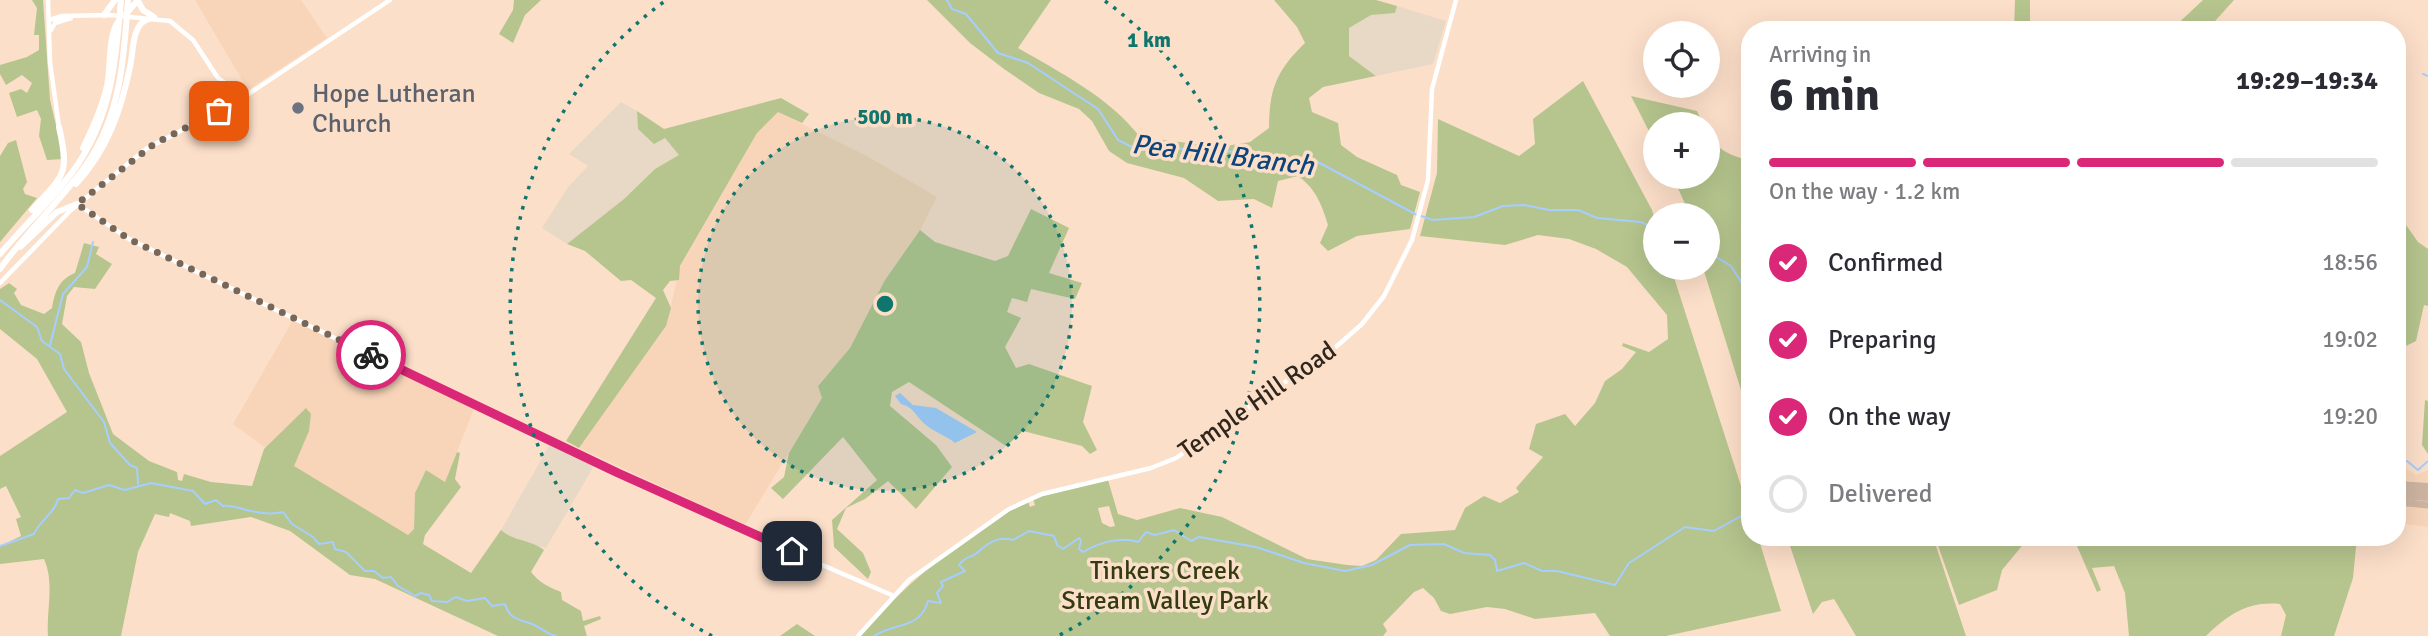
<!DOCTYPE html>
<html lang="en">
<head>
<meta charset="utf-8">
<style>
	body { margin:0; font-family:Signika,sans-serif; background:#f7f7f7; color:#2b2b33; height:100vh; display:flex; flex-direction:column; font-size:26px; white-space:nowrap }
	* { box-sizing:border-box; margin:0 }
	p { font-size:23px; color:#7c7c81 }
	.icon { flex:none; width:38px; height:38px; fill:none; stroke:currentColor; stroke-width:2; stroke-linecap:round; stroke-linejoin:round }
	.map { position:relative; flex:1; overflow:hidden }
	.drawer { position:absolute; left:1741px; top:21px; width:665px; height:525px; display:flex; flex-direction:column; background:#fff; border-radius:28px; box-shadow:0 7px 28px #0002 }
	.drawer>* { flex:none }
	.controls { position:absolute; left:1643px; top:21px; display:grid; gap:14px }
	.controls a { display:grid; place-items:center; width:77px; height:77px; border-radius:50%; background:#fff; box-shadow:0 7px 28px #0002; font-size:35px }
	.pin { position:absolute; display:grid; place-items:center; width:60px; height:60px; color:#fff; margin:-30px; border-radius:14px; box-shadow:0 4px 10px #0006 }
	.courier { position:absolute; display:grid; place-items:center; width:70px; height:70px; margin:-35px; border:5px solid #db2777; border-radius:50%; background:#fff; color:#222; box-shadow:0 2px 9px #0007 }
	.summary em { font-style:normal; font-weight:700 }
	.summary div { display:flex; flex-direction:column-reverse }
	.summary { display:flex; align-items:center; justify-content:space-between; height:119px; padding:0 28px }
	h1 { font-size:46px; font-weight:700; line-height:52px }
	.bar { display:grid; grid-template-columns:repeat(4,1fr); gap:10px 7px; align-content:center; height:84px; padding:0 28px }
	.bar i { height:9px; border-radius:5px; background:#e1e1e2 }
	.bar .on { background:#db2777 }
	.bar p { grid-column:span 4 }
	ol { padding:0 28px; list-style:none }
	li { display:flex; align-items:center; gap:21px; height:77px }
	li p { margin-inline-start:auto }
	li .icon { padding:7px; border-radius:50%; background:#db2777; color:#fff; stroke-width:4 }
	li:last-child { color:#7c7c81 }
	li i { width:38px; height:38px; border:4px solid #e1e1e2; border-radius:50% }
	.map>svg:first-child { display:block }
	.built { fill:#f8d5b9 }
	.education { fill:#e8d8c6 }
	.green { fill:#b6c58e; fill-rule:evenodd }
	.water { fill:#a6cefe }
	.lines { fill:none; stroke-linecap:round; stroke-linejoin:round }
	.stream { stroke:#a6cefe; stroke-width:2 }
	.taxiway { stroke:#ceb5a2; stroke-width:7 }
	.runway { stroke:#ceb5a2; stroke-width:18 }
	.secondary { stroke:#fff; stroke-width:4.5 }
	.motorway { stroke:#fff; stroke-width:6 }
	.done { stroke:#776759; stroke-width:7; stroke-dasharray:0 12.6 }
	.route { stroke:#db2777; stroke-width:9 }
	.ring { fill:none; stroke:#0f766e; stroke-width:3.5; stroke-dasharray:3.5 7 }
	.worship-dot { fill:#6b7280; stroke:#fcdfc9; stroke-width:2.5 }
	.labels { text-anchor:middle; stroke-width:7; stroke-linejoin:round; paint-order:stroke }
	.worship-label { font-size:26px; fill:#5b616d; stroke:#fcdfc9; text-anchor:start }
	.street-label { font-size:26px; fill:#30261d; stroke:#fcdfc9 }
	.park-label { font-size:26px; fill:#333c11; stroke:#fcdfc9 }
	.water-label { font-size:28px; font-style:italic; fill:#0e447c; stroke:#fcdfc9 }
	.centre { fill:#0f766e; stroke:#fcdfc9; stroke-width:3.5 }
	.ring-label { font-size:21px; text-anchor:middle; font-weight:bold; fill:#0f766e; stroke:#fcdfc9; stroke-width:7; stroke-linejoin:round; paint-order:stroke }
</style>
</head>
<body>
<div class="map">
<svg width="2428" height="636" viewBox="0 0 2428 636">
	<rect width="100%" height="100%" fill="#fcdfc9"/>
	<!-- built -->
	<path class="built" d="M195,0H301L327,38L248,90Z
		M778,112L867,156L937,197L920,230L885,280L850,348L818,385L822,398L745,525L579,448L666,326L680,267L757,133Z
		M293,320L474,409L445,482L426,470L415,493L414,530L400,545L294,470V461L309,431L306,409L267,449L233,424Z
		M2401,465L2416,475L2428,470V527L2398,523V467Z"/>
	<!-- education -->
	<path class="education" d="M1397,6L1446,21L1433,64L1376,76L1349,56L1348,28L1371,15L1395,13Z
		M621,102L637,111L638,129L665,137L680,155L655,169L624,199L567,244L542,228L568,187L588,166L569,154Z
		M550,444L594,466L546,548L510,539L501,530Z"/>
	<!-- green -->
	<path class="green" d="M32,0H43L50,100L64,159L47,160L39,136L41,119L37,110L17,117L9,93L21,89L27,93L32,83L22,75L6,85L0,74V65L27,57L39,50V35H34L37,8Z
		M514,0H541L525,15L513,43L499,34L513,10Z
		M927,0H1051L1018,48C1061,73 1109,97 1140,137L1220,147L1250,142L1269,128C1269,89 1277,70 1305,43L1297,27L1274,0H1376L1397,6L1395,13L1371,15L1349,28V56L1376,76L1323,87L1309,98L1312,112L1338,123L1341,145L1357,157L1397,175L1401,185L1420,192L1410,229L1357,236L1328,251L1320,243L1328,225C1322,205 1316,189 1298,176L1278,181L1272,208L1254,199L1218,201L1184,178L1127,163L1109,151L1092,121L1079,109L1039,93L1004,69L970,43Z
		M2015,0H2030V30H2014Z
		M2203,0H2234L2207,30H2171Z
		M1583,81L1652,210L1655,220L1656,268H1671L1750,514V537H1758L1781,611L1666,636H1610L1595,613L1535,619L1505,609L1487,607L1450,614L1441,611L1434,598L1423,588L1414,592L1383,624L1387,631L1383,636H858C908,583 962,535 1028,501L1030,507L1035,505L1033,499L1043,496L1108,480L1118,514L1137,520L1180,508L1222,517L1307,559L1347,565L1362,566L1376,560L1401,534L1455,530L1465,508L1484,496L1500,503L1519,492L1516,488L1543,457L1529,449L1536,424L1565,414L1575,426L1595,403L1605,381L1622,369L1636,352L1622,346L1623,343L1649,352L1668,339L1667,315L1627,267L1596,249L1569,239L1538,235L1505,245L1420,236L1437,173L1438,119L1519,156L1535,144L1533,119ZM1109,506L1115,526L1110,527L1102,523L1098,508Z
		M1631,96L1697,111L1703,124H1656L1655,143Z
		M781,98L809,114L802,123L778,112L757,133L680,266L679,280L670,281L663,290L671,308L666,326L579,448L566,441L656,298L631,280L621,281L585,251L567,244L624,199L655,169L679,155L665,138L654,144L638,129L637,111L664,129Z
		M1708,134C1715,148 1734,159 1750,159V419L1703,268H1708V215H1690L1673,177H1708Z
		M16,140L27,182L23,189L25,194L37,198L0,242V156L8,143Z
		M1031,209L1069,228L1049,273L1082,283L1075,299L1031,289L1027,302L1012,298L1007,312L1021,318L1005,347L1016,368L1029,364L1092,386L1083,422L1097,450L1090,454L1082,446L1023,431L1006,446L909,382L892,392L890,406L936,445L952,467L916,509L888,481L865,499L846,508L837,529L863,553L871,572L868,579L834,547L832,520L877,480L843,437L783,499L771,488L784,477L789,453L822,398L818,386L850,348L885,280L920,230L935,242L995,261L1008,256Z
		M2406,225L2418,242L2428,249V306L2424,305L2416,341L2398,350V229Z
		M84,243L99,247L96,254L112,264L95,289L74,287L67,296L62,324L81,342L89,373L113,434L149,461L177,472L178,480L182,481L184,474L211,482L252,486L264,449L306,408L311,414L309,431L294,466L408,535L414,529L415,493L426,470L445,482L457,452L460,453L455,479L461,487L425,535L423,544L471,573L501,530C514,542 530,539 544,550L531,572C539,582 548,587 561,592L562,600L581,611L583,621L600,616L601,619L584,626L587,636H498L375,579L350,575L290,531L251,517L191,526L190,521L170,513L169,517L155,514L138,552L121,636H48C46,610 55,584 44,559L0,564V546L21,536L16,519L21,517L6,486L0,489V456L67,412L37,359L0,329V289L9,283L17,289L14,293L21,305L44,314L52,308C55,292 58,280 75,273Z
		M2425,400L2428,401V454L2422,445Z
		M1787,537H1933L1966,636H1856L1834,599L1822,602L1813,614Z
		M1935,537H2357L2353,578L2334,636H2281L2286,615L2280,604C2248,601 2229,614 2206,636H2129L2125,593L2114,566L2092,568L2101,590L2097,592L2074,539L2026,541L2002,570L1997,590L1959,605Z
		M797,624L815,636H780Z"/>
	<!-- water -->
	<path class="water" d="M900,393L913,405L936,408L977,432L955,443C946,435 935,433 926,425C916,417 914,407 901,404L895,396Z"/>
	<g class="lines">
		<!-- stream -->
		<path class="stream" d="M947,0L952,9L966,14L998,53L1028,63L1098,109L1118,140L1130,146L1258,153L1301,164L1316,161L1417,215
			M2423,74L2428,76
			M1421,216L1433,220L1474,217L1503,206L1524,205L1549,210H1578L1597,218L1641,222L1656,229
			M1708,252L1731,266L1750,296
			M0,300L37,327L42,341L60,354L64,369L104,422L110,443L130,465L137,468L138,484
			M50,345L63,294L87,267L93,242
			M2398,461H2407L2418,470L2428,461
			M0,546L34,534C40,520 55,513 58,499L69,498L75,490L83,493L109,485L125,490L151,483L193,491L205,504L216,500L223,506C235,503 257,518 283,512L292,524L313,537L319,544L333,542L335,549L346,552L365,571H374L383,578L391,577L398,586L415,596L421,593L429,595L432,601L447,602L456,597L467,601L485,598L492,606L505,604C510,622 523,619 536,626C546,631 545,633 556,636
			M874,636C895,622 920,630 928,601L941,603L937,593L943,586L941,582L965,571L959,565C967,554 971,559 978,552C988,543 998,536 1013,540L1029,531L1054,536L1057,545L1063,549L1079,538L1081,541L1079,549L1083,552C1098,543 1120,536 1138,542L1146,532L1155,535L1174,530L1191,541L1199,537L1256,547L1304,563L1345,571L1372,565L1410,545L1444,544L1464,553L1490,555L1495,560L1497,571L1524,563L1542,571H1557L1615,585L1629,563L1685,527L1714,531L1750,511"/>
		<!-- taxiway -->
		<path class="taxiway" d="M2398,502L2428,505"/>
		<!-- runway -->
		<path class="runway" d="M2398,490L2428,492"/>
		<!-- secondary -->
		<path class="secondary" d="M48,0L50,62L59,127
			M49,20L62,16L110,15L170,21L193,40L218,78L245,96
			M51,30L55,23L71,18
			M77,204L129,239L451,394L746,532L894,596
			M0,283L70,211L146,149L238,101L390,0
			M858,636L909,580L1009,509L1042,494L1151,468L1176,458L1337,346L1362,324L1384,296L1412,240L1428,180L1432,89L1456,0"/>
		<!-- motorway -->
		<path class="motorway" d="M138,1L143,10L154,17
			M126,14L138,0
			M104,15L115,0
			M83,148C93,128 102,108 107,86C111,68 108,35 118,22
			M76,184C107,151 121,111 130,67C133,54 132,36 140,25C143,20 149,19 154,17
			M32,210C64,174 70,176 59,127
			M20,247L57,212L77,204
			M0,254C25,224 56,197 78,164C112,113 116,59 121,0
			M0,269C26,232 60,202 86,165C121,115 124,58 128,0"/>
	</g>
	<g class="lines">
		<!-- done -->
		<path class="done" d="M219,111L154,144L77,204L129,239L371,355"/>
		<!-- route -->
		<path class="route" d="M371,355L618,473L792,551"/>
	</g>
	<!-- distance rings -->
	<circle cx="885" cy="304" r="187" fill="#0f766e" fill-opacity=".12"/>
	<g class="ring">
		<circle cx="885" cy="304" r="187"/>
		<path d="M712 636A374 374 0 0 1 665 1M1105 1A374 374 0 0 1 1058 636"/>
	</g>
	<!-- markers -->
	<circle class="worship-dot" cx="298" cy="108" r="7"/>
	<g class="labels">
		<!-- worship labels -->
		<g class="worship-label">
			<text x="312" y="102">Hope Lutheran<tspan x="312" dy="30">Church</tspan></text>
		</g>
		<!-- street labels -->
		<g class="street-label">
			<text transform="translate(1257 400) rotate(-35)" y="9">Temple Hill Road</text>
		</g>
		<!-- park labels -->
		<g class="park-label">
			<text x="1165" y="579">Tinkers Creek<tspan x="1165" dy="30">Stream Valley Park</tspan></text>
		</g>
		<!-- water labels -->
		<g class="water-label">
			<text transform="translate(1223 154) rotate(7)" y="10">Pea Hill Branch</text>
		</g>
	</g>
	<circle cx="885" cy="304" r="10" class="centre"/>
	<g class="ring-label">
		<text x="1149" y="47">1 km</text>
		<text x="885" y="124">500 m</text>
	</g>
</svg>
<div class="controls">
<a><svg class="icon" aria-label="locate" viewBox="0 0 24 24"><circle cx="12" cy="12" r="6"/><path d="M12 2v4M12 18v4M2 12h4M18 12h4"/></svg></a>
<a>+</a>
<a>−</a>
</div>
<div class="pin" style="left:219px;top:111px;background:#ea580c"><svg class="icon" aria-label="bag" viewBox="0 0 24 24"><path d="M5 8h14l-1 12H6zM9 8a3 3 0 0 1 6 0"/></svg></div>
<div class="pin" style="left:792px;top:551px;background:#1f2937"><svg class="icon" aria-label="home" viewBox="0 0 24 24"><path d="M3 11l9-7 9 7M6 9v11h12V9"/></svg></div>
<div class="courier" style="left:371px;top:355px"><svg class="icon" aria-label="bike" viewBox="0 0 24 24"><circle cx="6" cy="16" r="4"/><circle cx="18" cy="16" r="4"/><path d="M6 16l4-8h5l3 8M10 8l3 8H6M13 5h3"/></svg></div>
<section class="drawer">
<div class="summary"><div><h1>6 min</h1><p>Arriving in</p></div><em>19:29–19:34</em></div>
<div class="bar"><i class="on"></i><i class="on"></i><i class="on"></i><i></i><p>On the way · 1.2 km</p></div>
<ol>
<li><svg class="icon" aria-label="check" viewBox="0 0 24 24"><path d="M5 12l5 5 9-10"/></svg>Confirmed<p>18:56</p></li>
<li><svg class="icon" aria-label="check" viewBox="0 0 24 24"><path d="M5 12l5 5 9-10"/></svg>Preparing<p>19:02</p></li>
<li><svg class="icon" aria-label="check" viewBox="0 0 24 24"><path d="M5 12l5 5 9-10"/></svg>On the way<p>19:20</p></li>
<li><i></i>Delivered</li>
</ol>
</section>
</div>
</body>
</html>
